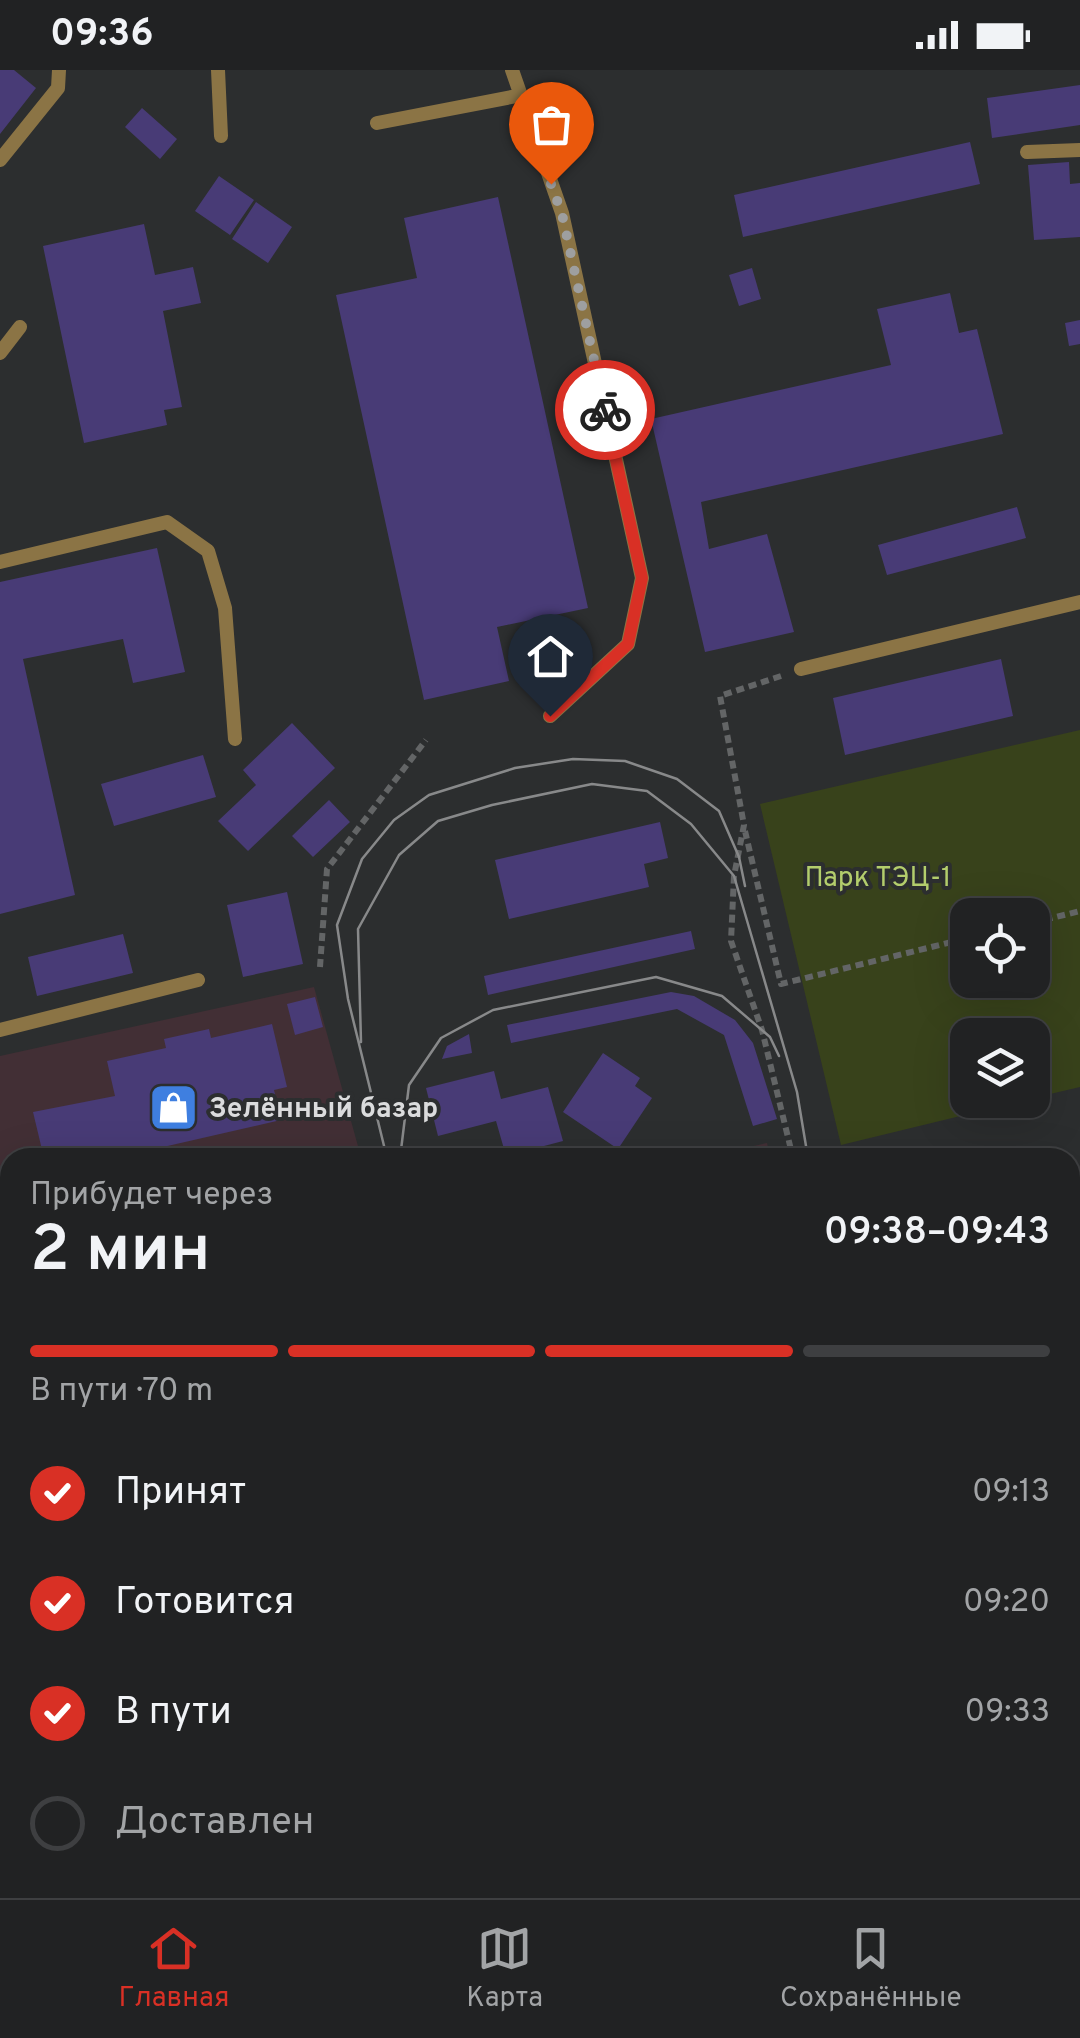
<!DOCTYPE html>
<html lang="ru">
<head>
<meta charset="utf-8">
<style>
	body { margin:0; font-family:Overpass,sans-serif; background:#2d2f30; color:#f1f3f6; height:100vh; display:flex; flex-direction:column; font-size:38px; white-space:nowrap }
	* { box-sizing:border-box; margin:0 }
	p { font-size:32px; color:#a2a4a6 }
	.icon { flex:none; width:55px; height:55px; fill:none; stroke:currentColor; stroke-width:2; stroke-linecap:round; stroke-linejoin:round }
	.map { position:relative; flex:1; overflow:hidden }
	.details { position:absolute; left:0px; top:1078px; width:1080px; height:752px; display:flex; flex-direction:column; background:#212223; border-radius:30px 30px 0 0; box-shadow:0 10px 40px #0002,0 0 0 2px #3e3f41 }
	.details>* { flex:none }
	.buttons { position:absolute; left:950px; top:828px; display:grid; gap:20px }
	.buttons a { display:grid; place-items:center; width:100px; height:100px; border-radius:20px; background:#212223; box-shadow:0 10px 40px #0002,0 0 0 2px #3e3f41; font-size:50px }
	.pin { position:absolute; display:grid; place-items:center; width:85px; height:85px; color:#fff; margin:-102px -42px; border-radius:50% 50% 50% 0; rotate:-45deg; box-shadow:0 0 10px #0007 }
	.pin .icon { rotate:45deg }
	.courier { position:absolute; display:grid; place-items:center; width:100px; height:100px; margin:-50px; border:8px solid #d93025; border-radius:50%; background:#fff; color:#222; box-shadow:0 2px 12px #0007 }
	.overview em { font-style:normal; font-weight:600 }
	.overview div { display:flex; flex-direction:column-reverse }
	.overview { display:flex; align-items:center; justify-content:space-between; height:170px; padding:0 30px }
	h1 { font-size:65px; font-weight:600; line-height:75px }
	.bar { display:grid; grid-template-columns:repeat(4,1fr); gap:15px 10px; align-content:center; height:120px; padding:0 30px }
	.bar i { height:12px; border-radius:8px; background:#3e3f41 }
	.bar .selected { background:#d93025 }
	.bar p { grid-column:span 4 }
	ol { padding:0 30px; list-style:none }
	li { display:flex; align-items:center; gap:30px; height:110px }
	li p { margin-inline-start:auto }
	li .icon { padding:10px; border-radius:50%; background:#d93025; color:#fff; stroke-width:4 }
	li:last-child { color:#a2a4a6 }
	li i { width:55px; height:55px; border:5px solid #3e3f41; border-radius:50% }
	.status { display:flex; justify-content:space-between; align-items:center; height:70px; padding:0 50px; background:#212223; direction:ltr }
	.status svg { height:28px; fill:currentColor }
	.menu { display:flex; justify-content:space-around; align-items:center; height:140px; border-top:2px solid #3e3f41; background:#212223; font-size:28px; color:#a2a4a6 }
	.menu a { display:grid; justify-items:center; gap:5px }
	.menu .selected { color:#d93025 }
	.map>svg:first-child { display:block }
	.commercial { fill:#422f35 }
	.industrial { fill:#432f2e }
	.green { fill:#38421b; fill-rule:evenodd }
	.building { fill:#483b76 }
	.lines { fill:none; stroke-linecap:round; stroke-linejoin:round }
	.path { stroke:#636566; stroke-width:6; stroke-dasharray:8 5; stroke-linecap:butt }
	.service { stroke:#8b7445; stroke-width:14 }
	.minor { stroke:#8b7445; stroke-width:20 }
	.trunk { stroke:#f3ca72; stroke-width:28 }
	.tram { stroke:#88898a; stroke-width:2.5 }
	.done { stroke:#9e9fa0; stroke-width:10; stroke-dasharray:0 18 }
	.route { stroke:#d93025; stroke-width:12 }
	.labels { text-anchor:middle; stroke-width:8; stroke-linejoin:round; paint-order:stroke }
	.park-label { font-size:28px; fill:#b3cd6c; stroke:#2c2e2f }
	.poi-label { font-size:28px; font-weight:bold; fill:#dbdcdd; stroke:#2c2e2f; text-anchor:start }
</style>
</head>
<body>
<div class="status"><b>09:36</b><svg viewBox="0 0 49 12"><path d="M0 12V9h3v3zM5 12V6h3v6zM10 12V3h3v9zM15 12V0h3v12zM26 1h20v11H26zM47 4h2v5h-2z"/></svg></div>
<div class="map">
<svg width="1080" height="1828" viewBox="0 0 1080 1828">
	<rect width="100%" height="100%" fill="#2c2e2f"/>
	<!-- commercial -->
	<path class="commercial" d="M314,917L361,1087L10,1088V1163L0,1128V986Z
		M767,1073L770,1087H704Z
		M10,1550V1820H491L498,1828H0V1552Z"/>
	<!-- industrial -->
	<path class="industrial" d="M1080,1251V1420L1070,1422V1254Z"/>
	<!-- green -->
	<path class="green" d="M1080,660V1017L1033,1028L1032,965H968V1030H1026L841,1075L760,734ZM968,845H1032V910H968Z"/>
	<!-- building -->
	<path class="building" d="M0,0H14L36,18L0,64Z
		M1080,15V55L992,68L987,28Z
		M142,38L177,69L160,89L125,57Z
		M970,72L980,114L743,167L734,125Z
		M1069,92L1070,114L1080,113V167L1034,170L1028,95Z
		M219,106L254,130L230,165L195,141Z
		M498,127L588,538L497,557L509,611L424,630L336,225L417,208L404,148Z
		M256,132L292,157L268,193L232,169Z
		M144,154L155,205L193,197L201,233L163,241L182,337L164,340L167,355L84,373L43,176Z
		M752,198L761,229L739,236L729,205Z
		M950,223L959,263L977,259L1003,364L701,432L709,479L767,464L794,562L705,582L651,349L891,295L877,239Z
		M1080,250V274L1069,276L1065,253Z
		M1017,437L1026,468L887,505L878,475Z
		M157,478L185,602L133,613L123,569L23,589L75,825L0,844V512Z
		M1001,589L1013,646L845,685L833,628Z
		M292,653L335,698L248,781L218,751L256,715L243,700Z
		M203,685L216,727L114,756L101,714Z
		M329,730L350,752L313,787L292,766Z
		M660,752L668,788L644,794L649,817L509,849L495,790Z
		M287,822L303,894L243,907L227,835Z
		M691,861L695,879L488,925L484,906Z
		M123,864L133,903L37,926L28,887Z
		M671,922L694,926L735,950L753,973L777,1049L753,1056L724,965L677,939L511,973L507,955Z
		M315,927L323,957L295,965L287,934Z
		M272,954L287,1017L274,1020L281,1050L115,1088H44L33,1042L115,1026L107,991L166,978L164,969L209,959L211,968Z
		M469,964L472,983L442,989L447,976Z
		M603,983L640,1008L635,1016L652,1028L618,1079L563,1042Z
		M494,1001L501,1029L548,1017L563,1071L506,1086L496,1051L438,1066L426,1018Z
		M1080,1257V1347L1070,1349V1259Z
		M1080,1424V1457L1070,1459V1426Z
		M10,1514V1535L0,1537V1516Z
		M1080,1516V1547L1070,1550V1519Z
		M10,1550V1743L0,1745V1552Z
		M1080,1576V1610L1070,1612V1579Z
		M103,1820H188L189,1828H74Z"/>
	<g class="lines">
		<!-- path -->
		<path class="path" d="M781,606L720,626L744,755L734,806L731,871L762,960L793,1088
			M745,761L781,914L968,868
			M1032,853L1080,841
			M320,897L327,799L426,670
			M0,1509L10,1507"/>
		<!-- service -->
		<path class="service" d="M218,0L221,66
			M512,0L562,143L642,508L628,574L550,646
			M377,53L517,26
			M1027,82L1080,80
			M0,90L58,18L59,0
			M0,283L20,257
			M0,492L167,452L208,481L225,538L235,669
			M801,599L1080,532
			M0,960L198,910
			M0,1788L10,1786
			M832,1820L833,1828
			M439,1828L471,1820"/>
		<!-- minor -->
		<path class="minor" d="M1070,1209L1080,1207"/>
		<!-- trunk -->
		<path class="trunk" d="M0,1366L10,1364
			M0,1469L10,1466
			M551,1820L556,1828
			M612,1820L617,1828"/>
		<!-- tram -->
		<path class="tram" d="M361,972L358,859L399,785L438,751L492,735L592,714L647,721L691,754L734,806L797,1022L808,1088
			M387,1088L348,929L337,855L362,789L394,750L429,725L515,698L573,689L625,691L677,709L719,741L739,787L745,816
			M400,1088L409,1015L441,968L493,940L656,907L722,926L770,967L779,986
			M0,1404L10,1402
			M0,1423L10,1420"/>
	</g>
	<g class="lines">
		<!-- done -->
		<path class="done" d="M551,114L562,144L605,340"/>
		<!-- route -->
		<path class="route" d="M550,646L628,574L642,508L605,340"/>
	</g>
	<!-- icons -->
	<defs>
		<symbol id="shop-square" viewBox="-11 -11 22 22"><rect x="-9" y="-9" width="18" height="18" rx="4" fill="#3f7fe0" stroke="#2c2e2f"/><path d="M-5-2.5h2.3a2.7 3.5 0 0 1 5.4 0H5L5.5 6h-11ZM-1.5-2.5h3a1.5 2.3 0 0 0-3 0Z" fill="#fff"/></symbol>
	</defs>
	<g fill-rule="evenodd">
		<use href="#shop-square" x="146" y="1010" width="55" height="55"/>
	</g>
	<g class="labels">
		<!-- park labels -->
		<g class="park-label">
			<text x="878" y="816">Парк ТЭЦ-1</text>
		</g>
		<!-- poi labels -->
		<g class="poi-label">
			<text x="209" y="1047">Зелённый базар</text>
		</g>
	</g>
</svg>
<div class="buttons">
<a><svg class="icon" aria-label="locate" viewBox="0 0 24 24"><circle cx="12" cy="12" r="6"/><path d="M12 2v4M12 18v4M2 12h4M18 12h4"/></svg></a>
<a><svg class="icon" aria-label="layers" viewBox="0 0 24 24"><path d="M12 4l9 5-9 5-9-5zM3 14l9 5 9-5"/></svg></a>
</div>
<div class="pin" style="left:551px;top:114px;background:#ea580c"><svg class="icon" aria-label="bag" viewBox="0 0 24 24"><path d="M5 8h14l-1 12H6zM9 8a3 3 0 0 1 6 0"/></svg></div>
<div class="pin" style="left:550px;top:646px;background:#1f2937"><svg class="icon" aria-label="home" viewBox="0 0 24 24"><path d="M3 11l9-7 9 7M6 9v11h12V9"/></svg></div>
<div class="courier" style="left:605px;top:340px"><svg class="icon" aria-label="bike" viewBox="0 0 24 24"><circle cx="6" cy="16" r="4"/><circle cx="18" cy="16" r="4"/><path d="M6 16l4-8h5l3 8M10 8l3 8H6M13 5h3"/></svg></div>
<section class="details">
<div class="overview"><div><h1>2 мин</h1><p>Прибудет через</p></div><em>09:38–09:43</em></div>
<div class="bar"><i class="selected"></i><i class="selected"></i><i class="selected"></i><i></i><p>В пути · 70 m</p></div>
<ol>
<li><svg class="icon" aria-label="check" viewBox="0 0 24 24"><path d="M5 12l5 5 9-10"/></svg>Принят<p>09:13</p></li>
<li><svg class="icon" aria-label="check" viewBox="0 0 24 24"><path d="M5 12l5 5 9-10"/></svg>Готовится<p>09:20</p></li>
<li><svg class="icon" aria-label="check" viewBox="0 0 24 24"><path d="M5 12l5 5 9-10"/></svg>В пути<p>09:33</p></li>
<li><i></i>Доставлен</li>
</ol>
</section>
</div>
<nav class="menu">
<a class="selected"><svg class="icon" aria-label="home" viewBox="0 0 24 24"><path d="M3 11l9-7 9 7M6 9v11h12V9"/></svg>Главная</a>
<a><svg class="icon" aria-label="map" viewBox="0 0 24 24"><path d="M3 6l6-2 6 2 6-2v14l-6 2-6-2-6 2zM9 4v14M15 6v14"/></svg>Карта</a>
<a><svg class="icon" aria-label="saved" viewBox="0 0 24 24"><path d="M7 4h10v16l-5-4-5 4z"/></svg>Сохранённые</a>
</nav>
</body>
</html>
